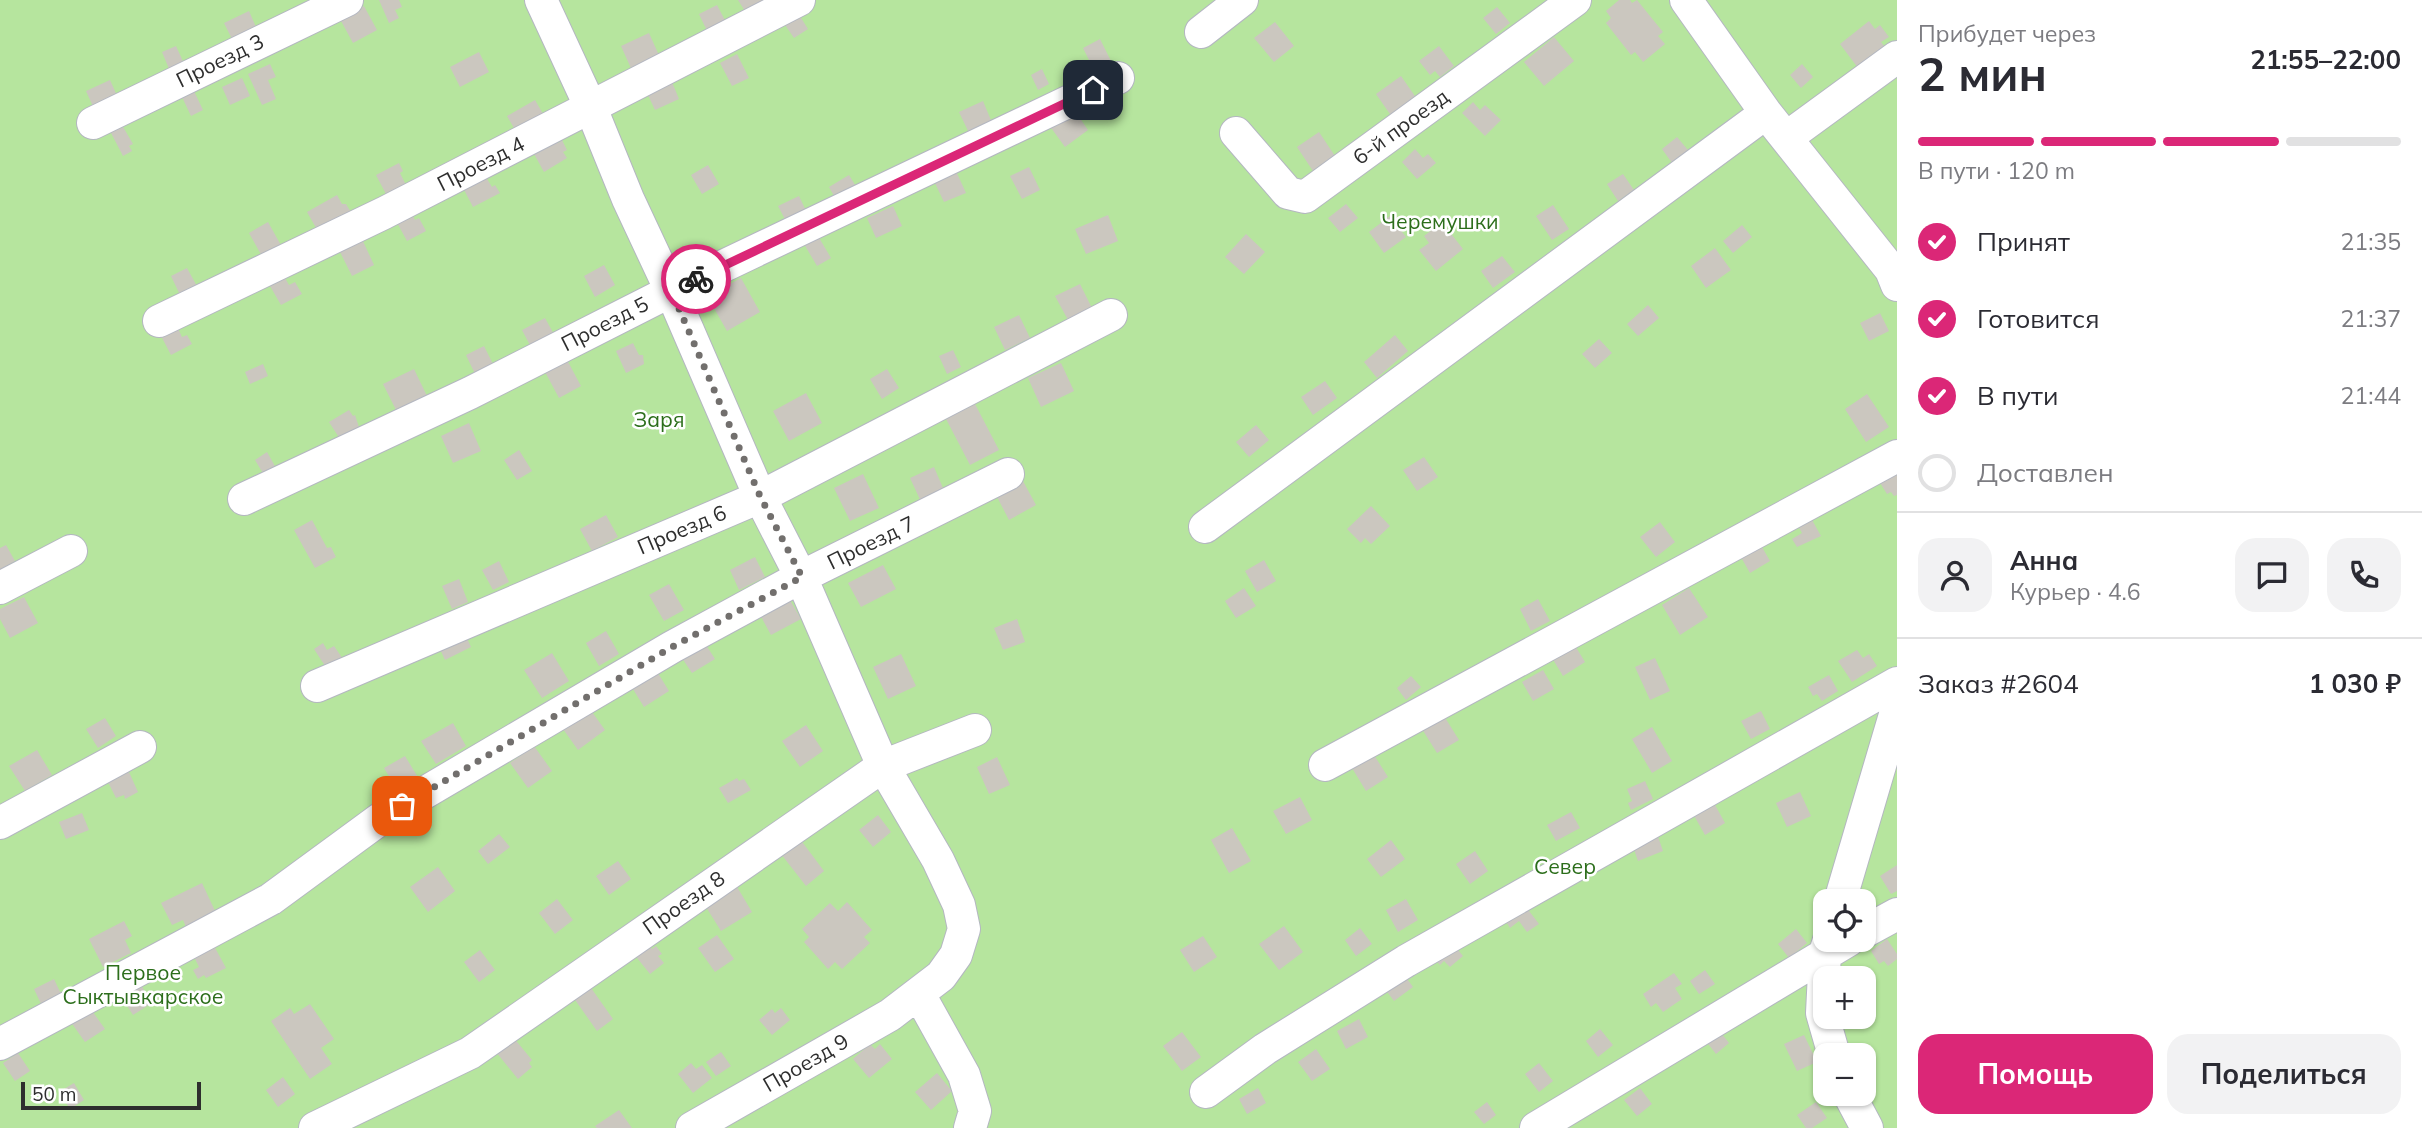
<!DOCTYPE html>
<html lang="ru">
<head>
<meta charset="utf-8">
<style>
	body { margin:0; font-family:Mulish,sans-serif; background:#f2f2f3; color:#2b2b33; height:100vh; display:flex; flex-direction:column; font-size:26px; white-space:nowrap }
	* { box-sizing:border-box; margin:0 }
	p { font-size:23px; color:#7c7c81 }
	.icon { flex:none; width:38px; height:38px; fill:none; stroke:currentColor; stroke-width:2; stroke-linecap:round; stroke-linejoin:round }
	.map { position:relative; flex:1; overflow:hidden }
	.details { display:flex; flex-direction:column; background:#fff; width:525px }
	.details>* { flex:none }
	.buttons { position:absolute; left:1813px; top:889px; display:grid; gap:14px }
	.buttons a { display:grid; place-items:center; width:63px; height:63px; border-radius:14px; background:#fff; box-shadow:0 2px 5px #0004; font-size:35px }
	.scale { position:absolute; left:21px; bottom:18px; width:180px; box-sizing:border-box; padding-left:7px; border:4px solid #2e2e2e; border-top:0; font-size:19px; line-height:24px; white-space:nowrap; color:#2e2e2e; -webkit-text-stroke:5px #fff; paint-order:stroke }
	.pin { position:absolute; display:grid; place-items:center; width:60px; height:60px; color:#fff; margin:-30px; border-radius:14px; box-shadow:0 4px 10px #0006 }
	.courier { position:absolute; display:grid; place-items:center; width:70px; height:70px; margin:-35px; border:5px solid #db2777; border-radius:50%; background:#fff; color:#222; box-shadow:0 2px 9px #0007 }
	.overview em { font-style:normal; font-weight:700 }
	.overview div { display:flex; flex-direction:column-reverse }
	.overview { display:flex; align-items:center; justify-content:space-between; height:119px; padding:0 21px }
	h1 { font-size:46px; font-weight:700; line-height:52px }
	.bar { display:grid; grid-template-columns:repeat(4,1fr); gap:10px 7px; align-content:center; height:84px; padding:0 21px }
	.bar i { height:9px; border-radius:5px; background:#e1e1e2 }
	.bar .active { background:#db2777 }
	.bar p { grid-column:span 4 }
	.line { display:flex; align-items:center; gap:18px; padding:0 21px; border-top:2px solid #e1e1e2 }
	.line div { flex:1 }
	.round { display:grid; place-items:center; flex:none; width:74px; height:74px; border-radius:21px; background:#f2f2f3 }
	ol { padding:0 21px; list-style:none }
	li { display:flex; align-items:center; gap:21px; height:77px }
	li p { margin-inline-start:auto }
	li .icon { padding:7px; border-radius:50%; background:#db2777; color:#fff; stroke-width:4 }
	li:last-child { color:#7c7c81 }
	li i { width:38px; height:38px; border:4px solid #e1e1e2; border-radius:50% }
	.action { display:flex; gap:14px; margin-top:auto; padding:14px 21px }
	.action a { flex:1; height:80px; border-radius:21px; background:#db2777; color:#fff; font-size:28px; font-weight:700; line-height:80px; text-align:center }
	.action a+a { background:#f2f2f3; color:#2b2b33 }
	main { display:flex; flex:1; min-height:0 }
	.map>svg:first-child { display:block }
	.green { fill:#b6e59e; fill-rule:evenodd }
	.building { fill:#cbc7bf }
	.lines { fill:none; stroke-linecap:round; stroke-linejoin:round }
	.minor-casing { stroke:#b4b7c1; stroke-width:34 }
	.minor { stroke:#fff; stroke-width:32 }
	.done { stroke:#726f6d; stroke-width:7; stroke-dasharray:0 12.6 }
	.route { stroke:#db2777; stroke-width:9 }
	.labels { text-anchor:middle; stroke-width:5; stroke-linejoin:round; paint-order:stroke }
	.street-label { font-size:21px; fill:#2e2e2e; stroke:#fff }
	.park-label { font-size:21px; fill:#2c6e1b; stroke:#fff }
</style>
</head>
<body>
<main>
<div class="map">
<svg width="1897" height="1128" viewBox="0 0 1897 1128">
	<rect width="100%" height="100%" fill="#efe9e1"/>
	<!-- green -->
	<path class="green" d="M0,0H1897V1128H0ZM1825,901H1864V940H1825ZM1825,978H1864V1017H1825ZM1825,1055H1864V1094H1825Z"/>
	<!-- building -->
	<path class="building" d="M379,0H399L402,7L395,10L399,18L389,23Z
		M738,0H773L748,16Z
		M1619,0H1630L1632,3L1637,0L1663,32L1658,36L1665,44L1643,62L1635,52L1631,55L1606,23L1611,18L1606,11Z
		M717,5L728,26L709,35L699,14Z
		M364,6L377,30L353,43L340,19Z
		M1497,7L1510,23L1496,34L1483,18Z
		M249,11L259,34L235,45L224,23Z
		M798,13L808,29L794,38L783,22Z
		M1869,21L1875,29L1880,25L1889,37L1881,42L1885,47L1858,68L1840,44Z
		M1275,22L1294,46L1274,62L1254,38Z
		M649,33L662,62L634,75L621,46Z
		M1554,37L1574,61L1544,86L1524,62Z
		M1100,39L1112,63L1095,72L1083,48Z
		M176,46L187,70L172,76L162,52Z
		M1439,46L1454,66L1440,77L1435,71L1430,75L1419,61Z
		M479,52L489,72L460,87L450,67Z
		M737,54L749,78L732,86L720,63Z
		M270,64L276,77L268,80L276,99L262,105L248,74Z
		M1802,64L1813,77L1801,88L1790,75Z
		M1042,69L1049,84L1038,90L1031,75Z
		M1401,76L1417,99L1392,117L1376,94Z
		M242,78L250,96L230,105L222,87Z
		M110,80L119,100L95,111L86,91Z
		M672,82L679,99L655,110L647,93Z
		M194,91L203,110L191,116L182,97Z
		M535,100L546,119L518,135L507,116Z
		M983,101L993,125L970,135L959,112Z
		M1473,102L1480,110L1485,105L1501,120L1485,136L1462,113Z
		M1073,108L1088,130L1065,147L1049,125Z
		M122,125L133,144L129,146L132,151L123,156L110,131Z
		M1319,132L1335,156L1313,171L1297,147Z
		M1677,137L1688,150L1672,163L1662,149Z
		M555,138L558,143L562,140L567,150L563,152L567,158L544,172L533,152Z
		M1415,149L1423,158L1428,154L1436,163L1417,179L1402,162Z
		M399,163L403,171L400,173L406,185L387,196L376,175Z
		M708,165L719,184L702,194L691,175Z
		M1029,167L1040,190L1022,199L1010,176Z
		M956,171L966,193L944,202L934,181Z
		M484,174L492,187L495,185L500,193L473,207L462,186Z
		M1623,174L1634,190L1618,201L1607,184Z
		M849,175L860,193L839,205L829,187Z
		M337,195L342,204H346L352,214L319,233L307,212Z
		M799,196L809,217L789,227L778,206Z
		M1346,204L1358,218L1340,232L1328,218Z
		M1553,205L1569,229L1552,240L1536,216Z
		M893,206L902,226L876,238L867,218Z
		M411,212L415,220L419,218L426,231L407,241L395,219Z
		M1108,215L1118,241L1086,254L1075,229Z
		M1390,216L1406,237L1384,253L1369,232Z
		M268,222L282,247L263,258L249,233Z
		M1442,222L1463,249L1436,271L1419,250L1429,243L1424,236Z
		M1742,225L1752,237L1733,253L1723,241Z
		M1246,234L1265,252L1244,274L1225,257Z
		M818,236L831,258L817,266L804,244Z
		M362,239L374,265L352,276L339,250Z
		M1715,248L1731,270L1706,288L1691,266Z
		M1502,256L1515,272L1493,288L1481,271Z
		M604,265L615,285L595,297L584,276Z
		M187,268L198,288L181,297L171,276Z
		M285,278L289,285L295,282L302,294L281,305L270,286Z
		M741,278L760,312L727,331L707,296Z
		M1080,284L1092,308L1068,320L1055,296Z
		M1648,305L1659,318L1638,336L1627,324Z
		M1880,313L1889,331L1869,341L1860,323Z
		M1019,315L1030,338L1005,350L994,327Z
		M545,318L556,338L533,351L522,330Z
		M176,324L182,337L187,335L192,344L171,355L159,332Z
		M1395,335L1408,351L1377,378L1364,362Z
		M1599,339L1612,353L1595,368L1582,354Z
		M633,343L639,355H643L644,364L626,373L616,351Z
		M484,346L495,368L476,376L466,355Z
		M953,350L961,367L947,374L939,356Z
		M566,358L581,386L559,398L544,370Z
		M1061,363L1074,391L1041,407L1028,378Z
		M263,364L268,376L250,384L245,372Z
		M414,369L427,396L397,412L383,384Z
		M887,369L899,388L882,399L870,379Z
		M1325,381L1337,398L1313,415L1301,397Z
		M806,393L822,423L789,441L773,411Z
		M1867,394L1889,427L1866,442L1845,409Z
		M974,402L999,450L970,465L945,417Z
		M349,410L353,416L355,415L359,427L340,439L329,422Z
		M469,423L481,451L453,463L441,436Z
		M1256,425L1269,440L1249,457L1236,442Z
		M519,450L532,471L517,480L504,460Z
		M267,452L276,468L264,475L255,460Z
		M1424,457L1438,477L1417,491L1403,470Z
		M934,467L946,495L923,506L910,478Z
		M1897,467V495L1894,496L1891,492L1887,494L1877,478Z
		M863,474L879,508L850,521L834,488Z
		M1023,481L1036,505L1009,520L996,495Z
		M1371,506L1390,526L1371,544L1365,538L1361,543L1347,529Z
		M606,515L618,537L592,551L580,529Z
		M1811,518L1821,536L1797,547L1792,539L1802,533L1798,526Z
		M312,520L327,548L331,547L336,557L315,568L294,530Z
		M1660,522L1675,542L1656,557L1640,537Z
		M1758,540L1770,561L1750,573L1738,552Z
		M6,545L15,561L0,570V548Z
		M755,557L765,577L739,590L730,570Z
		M1264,560L1276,581L1257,592L1245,571Z
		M499,561L509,582L493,590L482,570Z
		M883,565L896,589L861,607L848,583Z
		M459,579L468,602L452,609L442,586Z
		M669,584L684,610L664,621L649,595Z
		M1244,588L1256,606L1236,618L1225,601Z
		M1689,588L1708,617L1680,635L1662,605Z
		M787,595L801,619L771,635L758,611Z
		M24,597L38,623L10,638L0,619V609Z
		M1538,599L1550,621L1531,631L1520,609Z
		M1017,619L1025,642L1003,650L994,628Z
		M606,631L619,654L599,666L586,643Z
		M465,634L471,647L445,660L439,647Z
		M701,637L715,659L692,673L678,652Z
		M1571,639L1585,662L1563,676L1549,653Z
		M323,643L327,650L334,646L343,659L327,669L314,649Z
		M1857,650L1863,658L1869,654L1877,666L1852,682L1838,661Z
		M552,653L569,681L542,698L524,670Z
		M901,654L916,686L888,699L873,667Z
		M1655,658L1670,691L1650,700L1635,667Z
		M653,665L669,691L644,707L628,681Z
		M1543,670L1554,689L1533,701L1522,682Z
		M1829,675L1838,691L1822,701L1817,694L1813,696L1808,687Z
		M1411,676L1421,687L1406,700L1397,688Z
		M590,709L605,730L578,750L563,729Z
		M1761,711L1770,729L1751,739L1741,721Z
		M1444,716L1459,740L1437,753L1422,729Z
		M105,718L116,736L98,748L86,729Z
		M453,723L466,746L436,764L421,741Z
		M806,725L823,751L800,767L782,741Z
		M1652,727L1672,761L1652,773L1632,739Z
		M534,746L552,771L528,788L510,763Z
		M37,750L52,775L25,791L9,766Z
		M1374,755L1388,777L1366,791L1352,768Z
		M405,756L419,779L398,791L384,768Z
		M997,757L1010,785L989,794L977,767Z
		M129,772L138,792L125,799L124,795L116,798L108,782Z
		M737,778L739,781L744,779L751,790L728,803L719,788Z
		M1645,781L1653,799L1631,810L1628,803L1632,801L1627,789Z
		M1800,792L1811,816L1787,827L1776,803Z
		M1709,794L1725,823L1705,835L1688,805Z
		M1300,797L1312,820L1286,834L1273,811Z
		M1571,812L1580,828L1556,841L1547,825Z
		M82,813L89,830L66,839L59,822Z
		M878,815L891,832L873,847L859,830Z
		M1654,825L1663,851L1638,861L1629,835Z
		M1232,828L1251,861L1229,873L1211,840Z
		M499,834L510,847L488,864L478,851Z
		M800,839L824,871L806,886L781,854Z
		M1391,840L1405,859L1381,877L1367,859Z
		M1475,851L1488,871L1470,884L1456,864Z
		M618,861L631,879L609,895L596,876Z
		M1897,865V891L1891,894L1880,876Z
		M438,867L455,891L428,912L410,887Z
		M733,880L752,912L721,931L701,899Z
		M202,883L216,913L186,927L183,920L172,925L161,903Z
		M557,899L573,920L555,934L539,913Z
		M1406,899L1418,920L1398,932L1386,910Z
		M1520,899L1539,924L1527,932L1519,921L1510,928L1505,920Z
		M847,902L872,930L864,937L870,943L842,969L835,962L828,969L804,942L809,937L802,929L830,903L838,911Z
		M124,921L132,936L125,940L131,953L103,967L89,939Z
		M1284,926L1303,952L1279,970L1259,944Z
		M1360,928L1372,944L1356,956L1345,940Z
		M1796,929L1807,943L1789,958L1778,944Z
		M717,935L734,959L715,972L698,948Z
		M1203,936L1217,957L1194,972L1180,950Z
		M1448,938L1463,956L1450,967L1444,961L1440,965L1430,954Z
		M1887,939L1897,954V959L1888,966L1884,961L1879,964L1871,951Z
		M647,942L652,949L656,946L662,954L658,956L664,963L650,974L633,953Z
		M213,944L226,968L206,978L204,975L198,979L193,970L199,967L193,955Z
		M480,950L495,970L479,982L464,962Z
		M1705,970L1715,984L1699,994L1690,981Z
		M1402,972L1413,987L1394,1001L1382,985Z
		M1674,973L1682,984L1675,988L1682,999L1663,1012L1656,1003L1651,1007L1643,994Z
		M54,979L62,996L42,1006L34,989Z
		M141,985L152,1003L133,1015L122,998Z
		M589,985L613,1019L597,1031L573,997Z
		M310,1004L334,1039L321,1048L332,1064L310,1079L271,1021L290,1008L294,1014Z
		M88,1005L105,1029L85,1042L68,1018Z
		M781,1008L790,1020L772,1035L759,1020L772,1009L775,1013Z
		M1359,1019L1368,1037L1346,1049L1337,1031Z
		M1715,1025L1729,1043L1716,1054L1702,1036Z
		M1600,1029L1613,1045L1598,1057L1586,1041Z
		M1182,1032L1201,1057L1182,1071L1163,1046Z
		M1804,1035L1817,1062L1797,1071L1784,1044Z
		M513,1037L532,1060L529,1063L532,1067L518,1079L496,1052Z
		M870,1044L875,1049L880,1044L892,1059L869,1078L853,1059Z
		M1316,1049L1330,1069L1312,1081L1298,1062Z
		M721,1052L731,1066L716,1076L706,1062Z
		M18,1053L30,1071L15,1081L3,1063Z
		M691,1063L696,1069L702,1065L712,1078L693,1093L678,1074Z
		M1539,1063L1553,1081L1539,1092L1525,1074Z
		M937,1073L952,1091L931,1110L915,1092Z
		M283,1077L295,1094L278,1107L266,1090Z
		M74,1083L84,1100L70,1109L59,1092Z
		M1258,1088L1266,1103L1247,1114L1239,1099Z
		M1640,1088L1652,1104L1637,1116L1624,1100Z
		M1487,1102L1496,1115L1484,1124L1474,1112Z
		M1816,1102L1827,1118L1812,1128H1806L1797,1115Z
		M619,1110L632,1128H597L595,1126Z"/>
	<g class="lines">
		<defs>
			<path id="minor" d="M541,0L591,108L628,199L671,291L760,497L801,577L883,766L938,860L959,905L964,929L956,955L941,976L890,1015L692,1128
				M1686,0L1766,113L1891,270L1897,285
				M1201,32L1242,0
				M93,123L347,0
				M1236,133L1288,193L1305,197L1575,0
				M1786,138L1897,57
				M159,321L384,213L799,0
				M244,499L470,393L671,291L1118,78
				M1205,527L1766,113
				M0,588L71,551
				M317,686L760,497L1111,315
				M1325,765L1897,456
				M0,823L140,747
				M1840,901L1897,708
				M1864,932L1897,914
				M1829,940L1825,953L1822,1013L1834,1055
				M919,994L964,1075L975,1111L970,1128
				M0,1044L271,899L380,819L672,647L801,577L1008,474
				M1206,1092L1265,1049L1406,961L1897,683
				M1849,1094L1867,1128
				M315,1128L470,1053L883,766L975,730
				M1536,1128L1849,940"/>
		</defs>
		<!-- minor casing -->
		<use href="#minor" class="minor-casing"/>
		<!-- minor -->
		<use href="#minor" class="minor"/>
	</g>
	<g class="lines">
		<!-- done -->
		<path class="done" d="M402,806L672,647L802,577L760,496L671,290L696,279"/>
		<!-- route -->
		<path class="route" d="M696,279L1093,90"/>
	</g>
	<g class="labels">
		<!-- street labels -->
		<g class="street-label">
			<text transform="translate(220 61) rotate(-26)" y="7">Проезд 3</text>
			<text transform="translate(1401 127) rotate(-36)" y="7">6-й проезд</text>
			<text transform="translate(481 164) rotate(-27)" y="7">Проезд 4</text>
			<text transform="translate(605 324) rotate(-27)" y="7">Проезд 5</text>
			<text transform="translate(682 530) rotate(-23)" y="7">Проезд 6</text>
			<text transform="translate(871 543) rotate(-26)" y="7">Проезд 7</text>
			<text transform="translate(684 903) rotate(-35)" y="7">Проезд 8</text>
			<text transform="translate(806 1063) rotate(-30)" y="7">Проезд 9</text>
		</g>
		<!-- park labels -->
		<g class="park-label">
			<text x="1440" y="229">Черемушки</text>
			<text x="659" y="427">Заря</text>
			<text x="1565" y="874">Север</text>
			<text x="143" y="980">Первое<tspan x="143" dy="24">Сыктывкарское</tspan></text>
		</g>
	</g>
</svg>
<div class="buttons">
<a><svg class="icon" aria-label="locate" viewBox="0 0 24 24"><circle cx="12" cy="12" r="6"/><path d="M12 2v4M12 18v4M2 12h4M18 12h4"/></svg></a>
<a>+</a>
<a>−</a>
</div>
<div class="scale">50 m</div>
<div class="pin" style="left:402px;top:806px;background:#ea580c"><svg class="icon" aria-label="bag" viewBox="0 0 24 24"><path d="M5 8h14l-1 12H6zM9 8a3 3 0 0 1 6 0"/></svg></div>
<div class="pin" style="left:1093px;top:90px;background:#1f2937"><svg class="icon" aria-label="home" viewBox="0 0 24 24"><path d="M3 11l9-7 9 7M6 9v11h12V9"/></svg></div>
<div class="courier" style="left:696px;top:279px"><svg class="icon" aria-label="bike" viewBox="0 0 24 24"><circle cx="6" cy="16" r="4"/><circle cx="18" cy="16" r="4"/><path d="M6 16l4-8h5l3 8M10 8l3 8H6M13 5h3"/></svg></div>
</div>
<section class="details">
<div class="overview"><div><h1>2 мин</h1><p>Прибудет через</p></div><em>21:55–22:00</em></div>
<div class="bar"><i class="active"></i><i class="active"></i><i class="active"></i><i></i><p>В пути · 120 m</p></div>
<ol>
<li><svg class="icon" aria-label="check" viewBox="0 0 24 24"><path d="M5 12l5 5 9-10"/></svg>Принят<p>21:35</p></li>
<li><svg class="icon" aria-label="check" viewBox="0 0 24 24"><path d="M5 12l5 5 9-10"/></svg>Готовится<p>21:37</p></li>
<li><svg class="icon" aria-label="check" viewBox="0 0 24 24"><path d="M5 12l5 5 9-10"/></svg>В пути<p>21:44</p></li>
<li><i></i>Доставлен</li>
</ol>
<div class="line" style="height:126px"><a class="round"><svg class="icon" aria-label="person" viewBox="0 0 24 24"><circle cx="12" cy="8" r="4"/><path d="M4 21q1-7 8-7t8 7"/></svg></a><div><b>Анна</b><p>Курьер · 4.6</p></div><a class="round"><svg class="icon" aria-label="chat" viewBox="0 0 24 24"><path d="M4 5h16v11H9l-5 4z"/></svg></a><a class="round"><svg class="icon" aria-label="phone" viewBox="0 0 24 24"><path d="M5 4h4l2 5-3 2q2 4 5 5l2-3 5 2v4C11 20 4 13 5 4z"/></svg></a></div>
<div class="line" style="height:91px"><div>Заказ #2604</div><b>1 030 ₽</b></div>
<div class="action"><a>Помощь</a><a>Поделиться</a></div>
</section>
</main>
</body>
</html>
